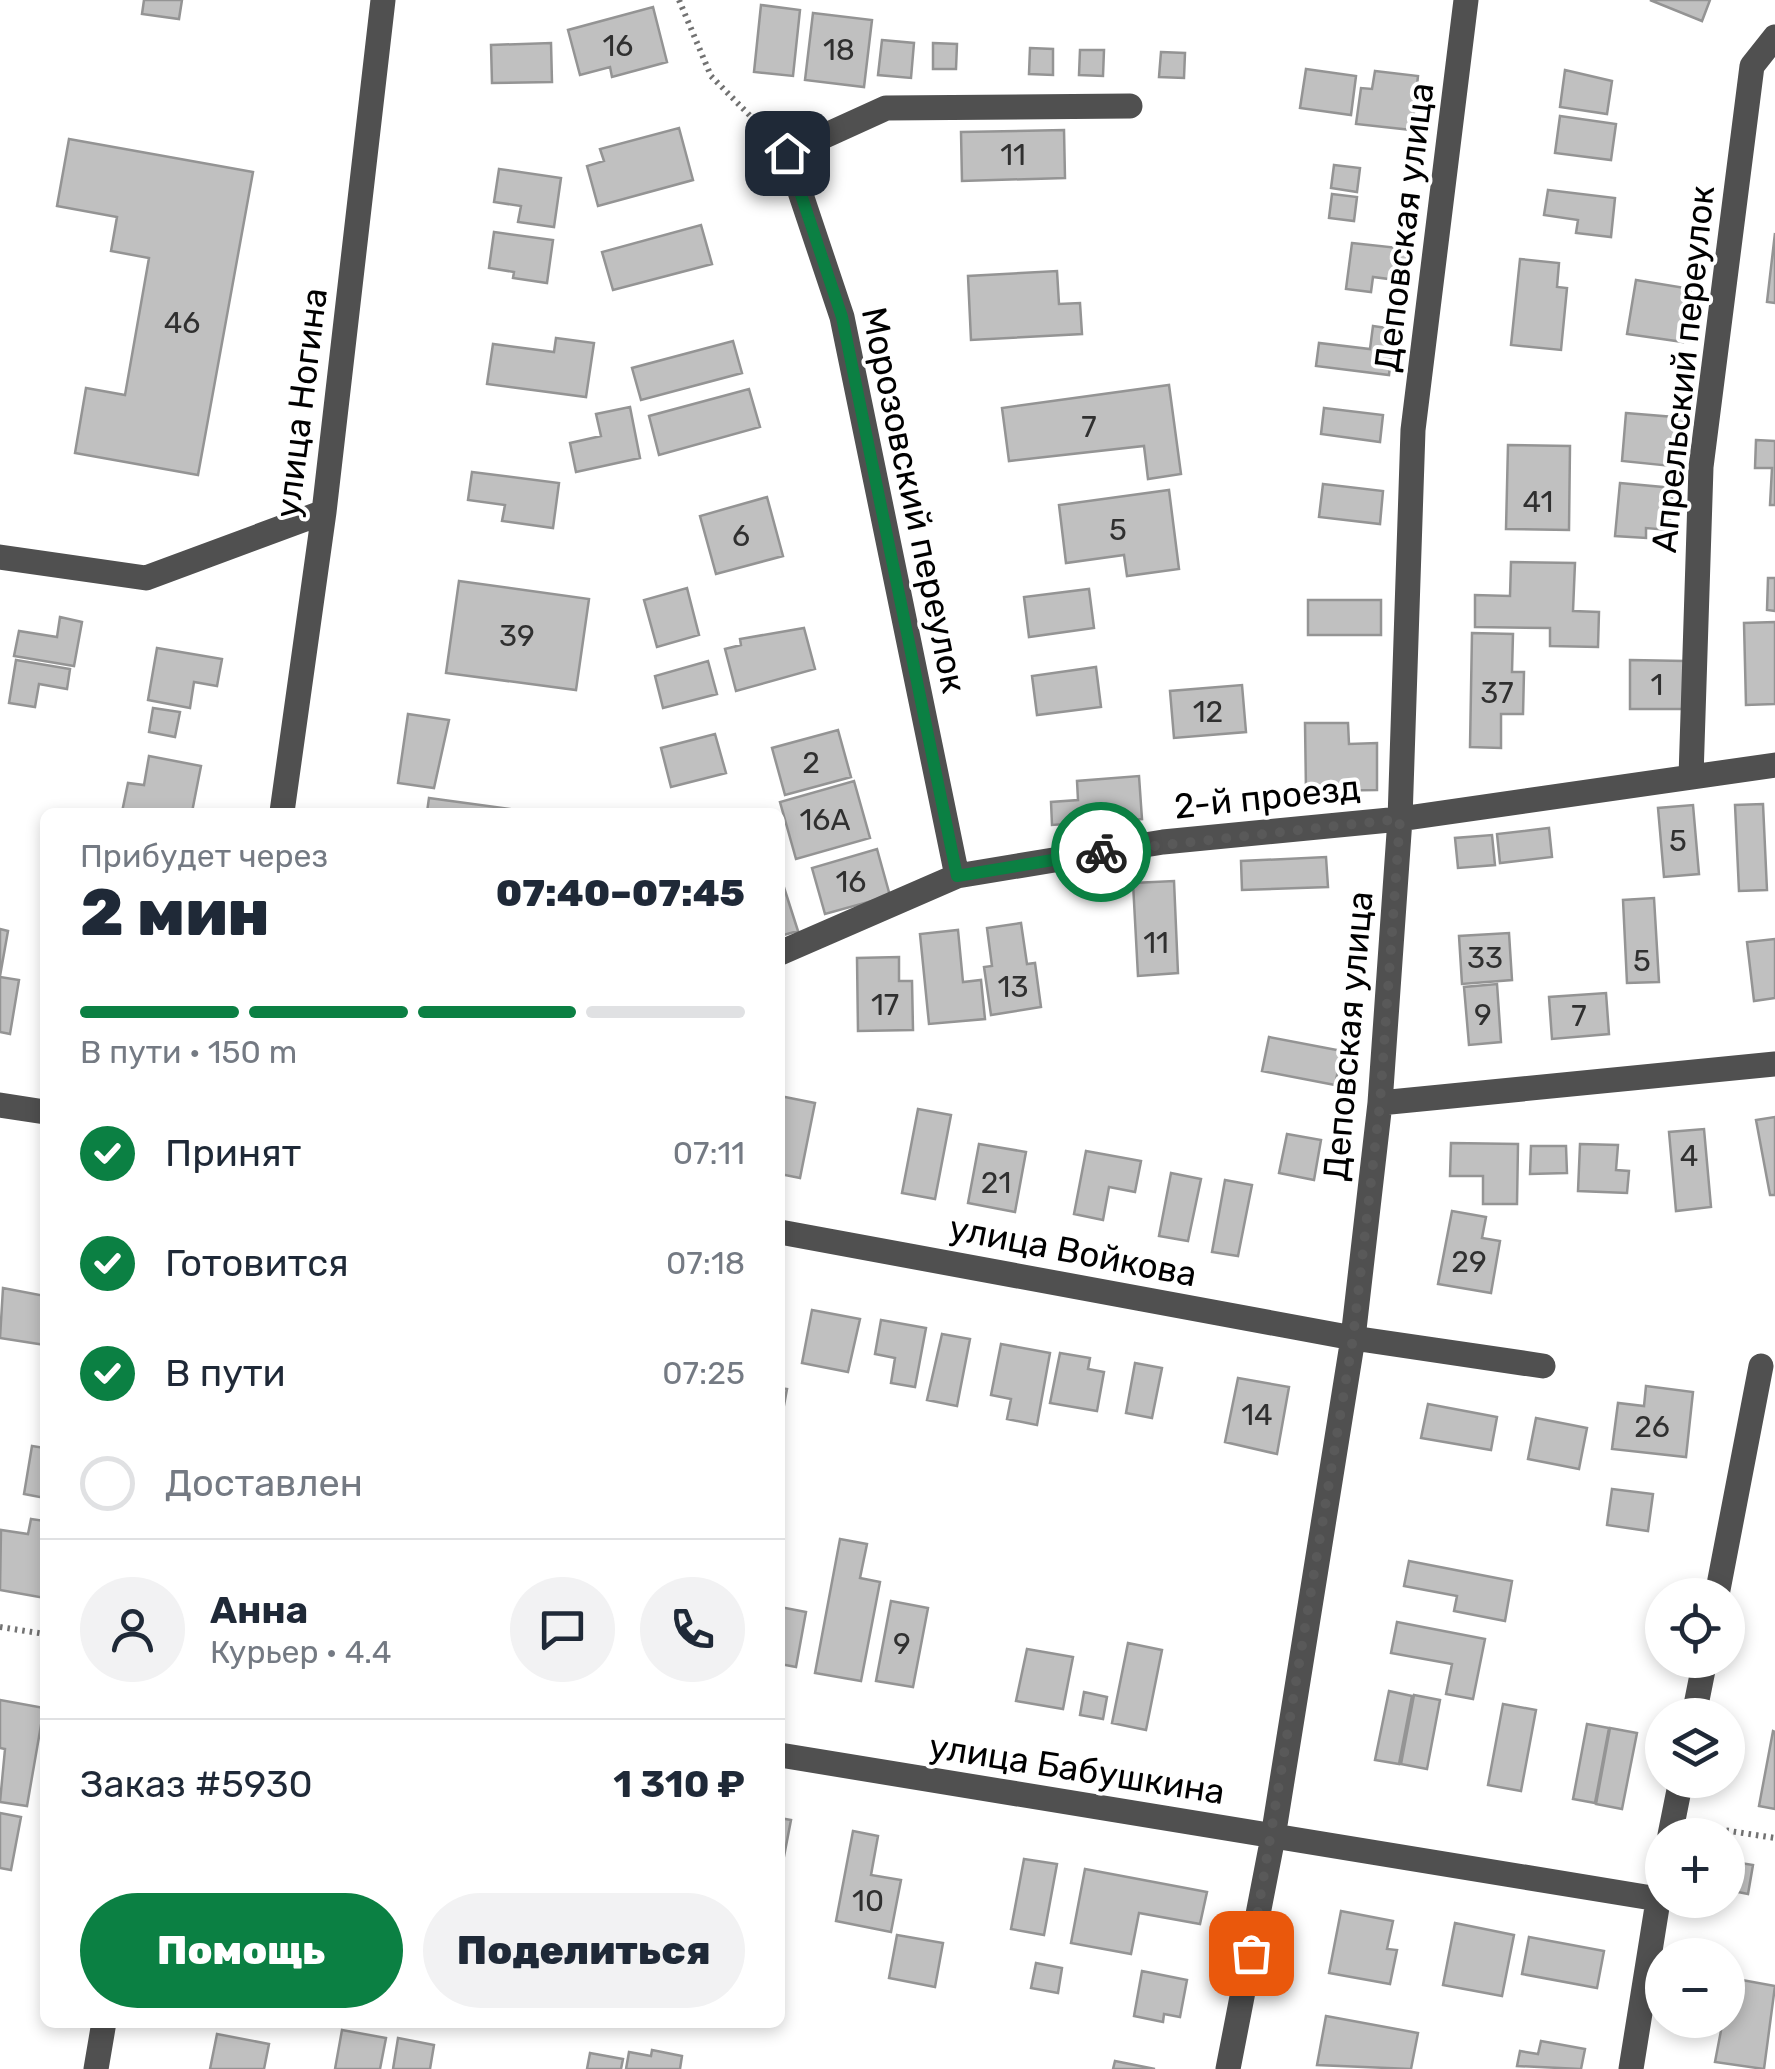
<!DOCTYPE html>
<html lang="ru">
<head>
<meta charset="utf-8">
<style>
	body { margin:0; font-family:Rubik,sans-serif; background:#f2f2f3; color:#1f2937; height:100vh; display:flex; flex-direction:column; font-size:38px; white-space:nowrap }
	* { box-sizing:border-box; margin:0 }
	p { font-size:32px; color:#747a83 }
	.icon { flex:none; width:55px; height:55px; fill:none; stroke:currentColor; stroke-width:2; stroke-linecap:round; stroke-linejoin:round }
	.map { position:relative; flex:1; overflow:hidden }
	.sheet { position:absolute; left:40px; top:808px; width:745px; height:1220px; display:flex; flex-direction:column; background:#fff; border-radius:15px; box-shadow:0 5px 15px #0003 }
	.sheet>* { flex:none }
	.fabs { position:absolute; left:1645px; top:1578px; display:grid; gap:20px }
	.fabs a { display:grid; place-items:center; width:100px; height:100px; border-radius:50%; background:#fff; box-shadow:0 5px 15px #0003; font-size:50px }
	.pin { position:absolute; display:grid; place-items:center; width:85px; height:85px; color:#fff; margin:-42px; border-radius:20px; box-shadow:0 5px 15px #0006 }
	.courier { position:absolute; display:grid; place-items:center; width:100px; height:100px; margin:-50px; border:8px solid #0b8043; border-radius:50%; background:#fff; color:#222; box-shadow:0 2px 12px #0007 }
	.summary em { font-style:normal; font-weight:800 }
	.summary div { display:flex; flex-direction:column-reverse }
	.summary { display:flex; align-items:center; justify-content:space-between; height:170px; padding:0 40px }
	h1 { font-size:65px; font-weight:800; line-height:75px }
	.bar { display:grid; grid-template-columns:repeat(4,1fr); gap:15px 10px; align-content:center; height:120px; padding:0 40px }
	.bar i { height:12px; border-radius:8px; background:#e0e1e3 }
	.bar .active { background:#0b8043 }
	.bar p { grid-column:span 4 }
	.line { display:flex; align-items:center; gap:25px; padding:0 40px; border-top:2px solid #e0e1e3 }
	.line div { flex:1 }
	.round { display:grid; place-items:center; flex:none; width:105px; height:105px; border-radius:52px; background:#f2f2f3 }
	ol { padding:0 40px; list-style:none }
	li { display:flex; align-items:center; gap:30px; height:110px }
	li p { margin-inline-start:auto }
	li .icon { padding:10px; border-radius:50%; background:#0b8043; color:#fff; stroke-width:4 }
	li:last-child { color:#747a83 }
	li i { width:55px; height:55px; border:5px solid #e0e1e3; border-radius:50% }
	.action { display:flex; gap:20px; margin-top:auto; padding:20px 40px }
	.action a { flex:1; height:115px; border-radius:60px; background:#0b8043; color:#fff; font-size:40px; font-weight:800; line-height:115px; text-align:center }
	.action a+a { background:#f2f2f3; color:#1f2937 }
	.map>svg:first-child { display:block }
	.building { fill:#c0c0c0; stroke:#949494; stroke-width:2.5 }
	.lines { fill:none; stroke-linecap:round; stroke-linejoin:round }
	.path { stroke:#727272; stroke-width:6; stroke-dasharray:2.5 5; stroke-linecap:butt }
	.minor { stroke:#505050; stroke-width:25 }
	.done { stroke:#595959; stroke-width:10; stroke-dasharray:0 18 }
	.route { stroke:#0b8043; stroke-width:12 }
	.labels { text-anchor:middle; stroke-width:8; stroke-linejoin:round; paint-order:stroke }
	.number-label { font-size:30px; fill:#303030 }
	.street-label { font-size:35px; fill:#000; stroke:#fff }
</style>
</head>
<body>
<div class="map">
<svg width="1775" height="2069" viewBox="0 0 1775 2069">
	<rect width="100%" height="100%" fill="#fff"/>
	<!-- building -->
	<path class="building" d="M144,0H182L179,19L142,14Z
		M1650,0H1710L1702,21Z
		M761,5L800,10L793,76L754,72Z
		M653,7L667,62L612,77L610,67L580,75L568,30Z
		M813,13L872,20L864,87L805,80Z
		M882,40L914,43L911,78L878,75Z
		M551,43L552,82L492,83L491,45Z
		M933,43L957,44L956,69H933Z
		M1030,48L1053,49V75L1029,74Z
		M1080,50H1104L1103,76L1079,75Z
		M1161,52L1185,53L1184,78L1159,77Z
		M1306,69L1356,76L1351,115L1300,108Z
		M1565,70L1612,81L1607,114L1560,107Z
		M1375,71L1418,76L1412,130L1356,124L1361,88L1372,89Z
		M1560,116L1616,124L1611,160L1555,153Z
		M679,128L693,180L598,206L587,166L604,161L600,149Z
		M1064,130L1065,178L962,181L961,132Z
		M69,139L253,172L198,475L75,453L86,388L125,395L149,258L111,251L117,217L57,206Z
		M1334,165L1360,168L1357,192L1331,188Z
		M499,169L561,178L554,227L518,222L521,206L494,202Z
		M1548,190L1615,198L1611,237L1576,233L1578,220L1544,215Z
		M1332,194L1357,197L1354,221L1329,218Z
		M701,225L712,264L613,290L602,252Z
		M494,232L553,240L547,283L513,278L514,272L489,268Z
		M1775,233V303L1767,302Z
		M1352,243L1408,249L1404,281L1373,277L1371,292L1346,289Z
		M1520,259L1559,263L1557,287L1567,288L1561,350L1511,345Z
		M1057,271L1059,304L1080,303L1082,334L971,340L968,276Z
		M1636,280L1691,289L1683,342L1627,334Z
		M1373,326L1394,329L1389,375L1316,366L1319,343L1370,349Z
		M556,338L594,343L586,397L487,384L493,344L554,352Z
		M733,341L742,373L641,400L632,368Z
		M1169,385L1181,474L1148,479L1144,446L1009,461L1002,408Z
		M749,389L760,427L659,455L649,416Z
		M630,407L640,458L576,472L570,443L601,436L596,414Z
		M1324,408L1383,415L1380,442L1321,434Z
		M1626,413L1686,418L1681,467L1622,461Z
		M1756,440L1775,441V505H1770L1772,468H1755Z
		M1508,445L1570,446L1569,530L1506,529Z
		M472,472L559,483L553,528L502,521L505,505L468,500Z
		M1620,483L1673,488L1669,530L1646,528V538L1615,536Z
		M1323,484L1383,491L1380,524L1319,517Z
		M1169,490L1179,569L1127,576L1124,555L1066,563L1059,505Z
		M767,497L783,556L716,574L700,516Z
		M1511,562L1575,563L1573,611L1599,612L1598,647L1550,646V628L1475,627V595L1510,596Z
		M1768,578H1775V611L1767,610Z
		M459,581L589,599L576,690L446,673Z
		M687,588L699,635L657,647L644,600Z
		M1089,589L1094,628L1029,637L1024,597Z
		M1308,600H1381V635H1308Z
		M60,617L82,622L74,666L14,656L19,631L57,637Z
		M1775,622V704L1746,705L1744,623Z
		M804,628L815,669L736,691L725,649L741,645L740,639Z
		M1472,633L1513,634L1512,672H1524L1523,714H1501V748L1470,747Z
		M157,648L222,659L217,686L194,682L190,708L148,700Z
		M16,660L70,669L67,689L39,684L35,707L9,703Z
		M1630,660L1685,661L1684,709H1630Z
		M708,661L717,694L663,708L655,676Z
		M1096,667L1101,707L1037,715L1032,676Z
		M1242,685L1246,732L1174,738L1170,691Z
		M153,708L180,712L175,737L149,732Z
		M408,714L449,720L434,788L398,783Z
		M1305,723H1348L1349,744L1377,743V790L1306,791Z
		M838,730L851,777L785,795L772,748Z
		M715,734L726,773L671,787L661,748Z
		M149,756L201,766L192,812H122L128,783L144,785Z
		M1139,776L1142,819L1052,825L1051,802L1078,800L1077,781Z
		M854,781L870,838L796,859L780,802Z
		M429,798L517,810L516,812H427Z
		M1763,804L1767,890L1739,891L1735,805Z
		M1693,805L1699,874L1664,877L1658,808Z
		M1549,828L1552,857L1500,863L1497,834Z
		M1492,835L1495,865L1458,868L1455,838Z
		M877,849L890,896L825,914L812,868Z
		M1326,857L1328,887L1242,890L1241,861Z
		M780,875L798,931L780,936Z
		M1174,881L1178,973L1138,976L1133,883Z
		M1654,898L1659,982L1627,983L1623,900Z
		M1021,923L1027,964L1035,963L1041,1007L991,1015L984,967L992,966L987,928Z
		M0,929L8,931L0,976Z
		M958,930L963,982L981,980L985,1019L929,1024L920,934Z
		M1509,933L1512,980L1462,984L1459,936Z
		M1775,939V998L1754,1001L1747,942Z
		M899,957V981H912L913,1030L858,1031L857,958Z
		M0,977L19,980L10,1034L0,1032Z
		M1497,984L1501,1042L1469,1045L1464,987Z
		M1606,993L1609,1034L1552,1039L1549,997Z
		M1269,1037L1342,1051L1335,1085L1262,1071Z
		M780,1096L815,1103L800,1178L780,1174Z
		M918,1109L951,1115L935,1199L902,1193Z
		M1775,1117V1195H1770L1756,1120Z
		M1704,1129L1711,1207L1676,1211L1669,1132Z
		M1287,1134L1321,1140L1314,1180L1279,1173Z
		M1451,1143L1518,1144L1517,1204H1483V1176H1450Z
		M979,1144L1026,1152L1015,1212L968,1203Z
		M1580,1144L1618,1145L1616,1170L1629,1171L1627,1193L1578,1191Z
		M1531,1146H1566L1567,1173L1530,1174Z
		M1086,1151L1141,1161L1135,1192L1109,1187L1103,1220L1074,1214Z
		M1171,1173L1201,1179L1188,1241L1159,1236Z
		M1225,1180L1252,1185L1238,1256L1212,1252Z
		M1452,1211L1486,1217L1482,1238L1500,1241L1491,1293L1438,1284Z
		M3,1288L45,1296V1345L0,1338Z
		M812,1310L860,1319L848,1372L802,1363Z
		M881,1320L926,1328L915,1387L891,1383L895,1358L875,1354Z
		M942,1334L970,1339L957,1406L927,1400Z
		M1001,1344L1050,1353L1037,1425L1007,1419L1011,1399L991,1395Z
		M1060,1353L1090,1358L1088,1369L1104,1372L1097,1411L1050,1403Z
		M1135,1363L1162,1368L1152,1418L1126,1413Z
		M1238,1378L1289,1387L1277,1454L1225,1442Z
		M1646,1386L1693,1392L1686,1457L1612,1449L1618,1403L1644,1406Z
		M780,1388L787,1389L780,1427Z
		M1428,1404L1497,1417L1491,1450L1421,1438Z
		M1536,1418L1587,1428L1579,1469L1528,1459Z
		M32,1446L45,1448V1498L24,1494Z
		M1612,1489L1653,1494L1648,1531L1607,1525Z
		M31,1519L45,1521V1598L0,1590L1,1530L28,1534Z
		M840,1539L867,1544L860,1578L880,1582L861,1681L815,1673Z
		M1409,1561L1512,1581L1505,1621L1454,1611L1457,1596L1404,1586Z
		M891,1601L928,1608L913,1687L876,1681Z
		M780,1607L806,1612L796,1667L780,1664Z
		M1397,1622L1485,1639L1473,1699L1446,1694L1452,1664L1391,1653Z
		M1128,1643L1162,1650L1146,1730L1112,1723Z
		M1027,1649L1073,1657L1063,1709L1016,1701Z
		M1389,1691L1412,1696L1399,1764L1375,1760Z
		M1084,1692L1107,1697L1103,1719L1080,1715Z
		M1414,1695L1440,1700L1427,1769L1401,1764Z
		M0,1700L44,1708L27,1806L0,1802L5,1749L0,1748Z
		M1503,1704L1536,1710L1521,1791L1488,1785Z
		M1587,1724L1609,1728L1595,1803L1573,1799Z
		M1610,1728L1637,1733L1622,1809L1596,1804Z
		M1773,1731L1775,1732V1809L1759,1806Z
		M0,1813L21,1817L11,1870L0,1868Z
		M780,1818L791,1820L781,1872H780Z
		M853,1831L878,1836L871,1875L901,1880L891,1932L836,1921Z
		M1024,1859L1057,1864L1044,1935L1011,1929Z
		M1728,1861L1753,1865L1748,1894L1728,1890Z
		M1085,1869L1207,1892L1200,1924L1139,1913L1131,1954L1071,1943Z
		M1341,1911L1393,1921L1387,1949L1397,1950L1390,1984L1329,1973Z
		M1455,1923L1514,1935L1502,1996L1443,1985Z
		M897,1935L943,1943L935,1987L889,1978Z
		M1529,1937L1604,1951L1597,1988L1522,1974Z
		M1036,1963L1062,1968L1058,1993L1031,1988Z
		M1142,1971L1187,1980L1180,2017L1164,2014L1163,2022L1134,2016Z
		M1731,1978L1775,1986L1764,2069L1715,2062L1723,2020H1728Z
		M1326,2016L1418,2033L1411,2069L1317,2065Z
		M342,2030L386,2038L380,2069H335Z
		M217,2034L269,2044L264,2069H210Z
		M398,2038L434,2045L430,2069H393Z
		M1541,2041L1585,2049L1581,2069L1517,2066L1520,2051L1538,2054Z
		M652,2050L682,2056L680,2069H626L629,2052L651,2056Z
		M590,2053L623,2059L621,2069H587Z
		M1115,2061L1155,2069H1113Z"/>
	<g class="lines">
		<!-- path -->
		<path class="path" d="M679,0L711,76L765,131
			M0,1627L45,1634
			M1704,1827L1775,1838"/>
		<!-- minor -->
		<path class="minor" d="M0,557L146,578L324,512
			M1691,777L1701,467L1752,66L1775,37
			M282,812L324,512L383,0
			M957,876L842,317L787,153L886,108L1130,106
			M780,953L957,876L1163,842L1400,819L1775,765
			M1380,1103L1775,1064
			M0,1105L45,1112
			M780,1232L1353,1338L1543,1366
			M1717,1595L1761,1366
			M1694,1715L1705,1660
			M780,1755L1658,1899
			M1670,1835L1681,1780
			M96,2069L104,2022
			M1228,2069L1273,1837L1353,1338L1380,1103L1400,819L1413,430L1466,0
			M1631,2069L1662,1876"/>
	</g>
	<g class="lines">
		<!-- done -->
		<path class="done" d="M1101,852L1400,819L1380,1103L1353,1338L1251,1953"/>
		<!-- route -->
		<path class="route" d="M787,153L842,317L957,876L1101,852"/>
	</g>
	<g class="labels">
		<!-- number labels -->
		<g class="number-label">
			<text x="618" y="56">16</text>
			<text x="839" y="60">18</text>
			<text x="1013" y="165">11</text>
			<text x="182" y="333">46</text>
			<text x="1089" y="437">7</text>
			<text x="1538" y="512">41</text>
			<text x="1118" y="540">5</text>
			<text x="741" y="546">6</text>
			<text x="517" y="646">39</text>
			<text x="1657" y="695">1</text>
			<text x="1497" y="703">37</text>
			<text x="1208" y="722">12</text>
			<text x="811" y="773">2</text>
			<text x="825" y="830">16А</text>
			<text x="1678" y="851">5</text>
			<text x="851" y="892">16</text>
			<text x="1156" y="953">11</text>
			<text x="1485" y="968">33</text>
			<text x="1642" y="971">5</text>
			<text x="1013" y="997">13</text>
			<text x="885" y="1015">17</text>
			<text x="1483" y="1025">9</text>
			<text x="1579" y="1026">7</text>
			<text x="1689" y="1166">4</text>
			<text x="996" y="1193">21</text>
			<text x="1469" y="1272">29</text>
			<text x="1257" y="1425">14</text>
			<text x="1652" y="1437">26</text>
			<text x="902" y="1654">9</text>
			<text x="868" y="1911">10</text>
		</g>
		<!-- street labels -->
		<g class="street-label">
			<text transform="translate(1404 227) rotate(-83)" y="12">Деповская улица</text>
			<text transform="translate(1683 369) rotate(-84)" y="12">Апрельский переулок</text>
			<text transform="translate(301 403) rotate(-83)" y="12">улица Ногина</text>
			<text transform="translate(914 500) rotate(78)" y="12">Морозовский переулок</text>
			<text transform="translate(1267 797) rotate(-6)" y="12">2-й проезд</text>
			<text transform="translate(1348 1036) rotate(-85)" y="12">Деповская улица</text>
			<text transform="translate(1073 1251) rotate(11)" y="12">улица Войкова</text>
			<text transform="translate(1077 1769) rotate(9)" y="12">улица Бабушкина</text>
		</g>
	</g>
</svg>
<div class="fabs">
<a><svg class="icon" aria-label="locate" viewBox="0 0 24 24"><circle cx="12" cy="12" r="6"/><path d="M12 2v4M12 18v4M2 12h4M18 12h4"/></svg></a>
<a><svg class="icon" aria-label="layers" viewBox="0 0 24 24"><path d="M12 4l9 5-9 5-9-5zM3 14l9 5 9-5"/></svg></a>
<a>+</a>
<a>−</a>
</div>
<div class="pin" style="left:1251px;top:1953px;background:#ea580c"><svg class="icon" aria-label="bag" viewBox="0 0 24 24"><path d="M5 8h14l-1 12H6zM9 8a3 3 0 0 1 6 0"/></svg></div>
<div class="pin" style="left:787px;top:153px;background:#1f2937"><svg class="icon" aria-label="home" viewBox="0 0 24 24"><path d="M3 11l9-7 9 7M6 9v11h12V9"/></svg></div>
<div class="courier" style="left:1101px;top:852px"><svg class="icon" aria-label="bike" viewBox="0 0 24 24"><circle cx="6" cy="16" r="4"/><circle cx="18" cy="16" r="4"/><path d="M6 16l4-8h5l3 8M10 8l3 8H6M13 5h3"/></svg></div>
<section class="sheet">
<div class="summary"><div><h1>2 мин</h1><p>Прибудет через</p></div><em>07:40–07:45</em></div>
<div class="bar"><i class="active"></i><i class="active"></i><i class="active"></i><i></i><p>В пути · 150 m</p></div>
<ol>
<li><svg class="icon" aria-label="check" viewBox="0 0 24 24"><path d="M5 12l5 5 9-10"/></svg>Принят<p>07:11</p></li>
<li><svg class="icon" aria-label="check" viewBox="0 0 24 24"><path d="M5 12l5 5 9-10"/></svg>Готовится<p>07:18</p></li>
<li><svg class="icon" aria-label="check" viewBox="0 0 24 24"><path d="M5 12l5 5 9-10"/></svg>В пути<p>07:25</p></li>
<li><i></i>Доставлен</li>
</ol>
<div class="line" style="height:180px"><a class="round"><svg class="icon" aria-label="person" viewBox="0 0 24 24"><circle cx="12" cy="8" r="4"/><path d="M4 21q1-7 8-7t8 7"/></svg></a><div><b>Анна</b><p>Курьер · 4.4</p></div><a class="round"><svg class="icon" aria-label="chat" viewBox="0 0 24 24"><path d="M4 5h16v11H9l-5 4z"/></svg></a><a class="round"><svg class="icon" aria-label="phone" viewBox="0 0 24 24"><path d="M5 4h4l2 5-3 2q2 4 5 5l2-3 5 2v4C11 20 4 13 5 4z"/></svg></a></div>
<div class="line" style="height:130px"><div>Заказ #5930</div><b>1 310 ₽</b></div>
<div class="action"><a>Помощь</a><a>Поделиться</a></div>
</section>
</div>
</body>
</html>
